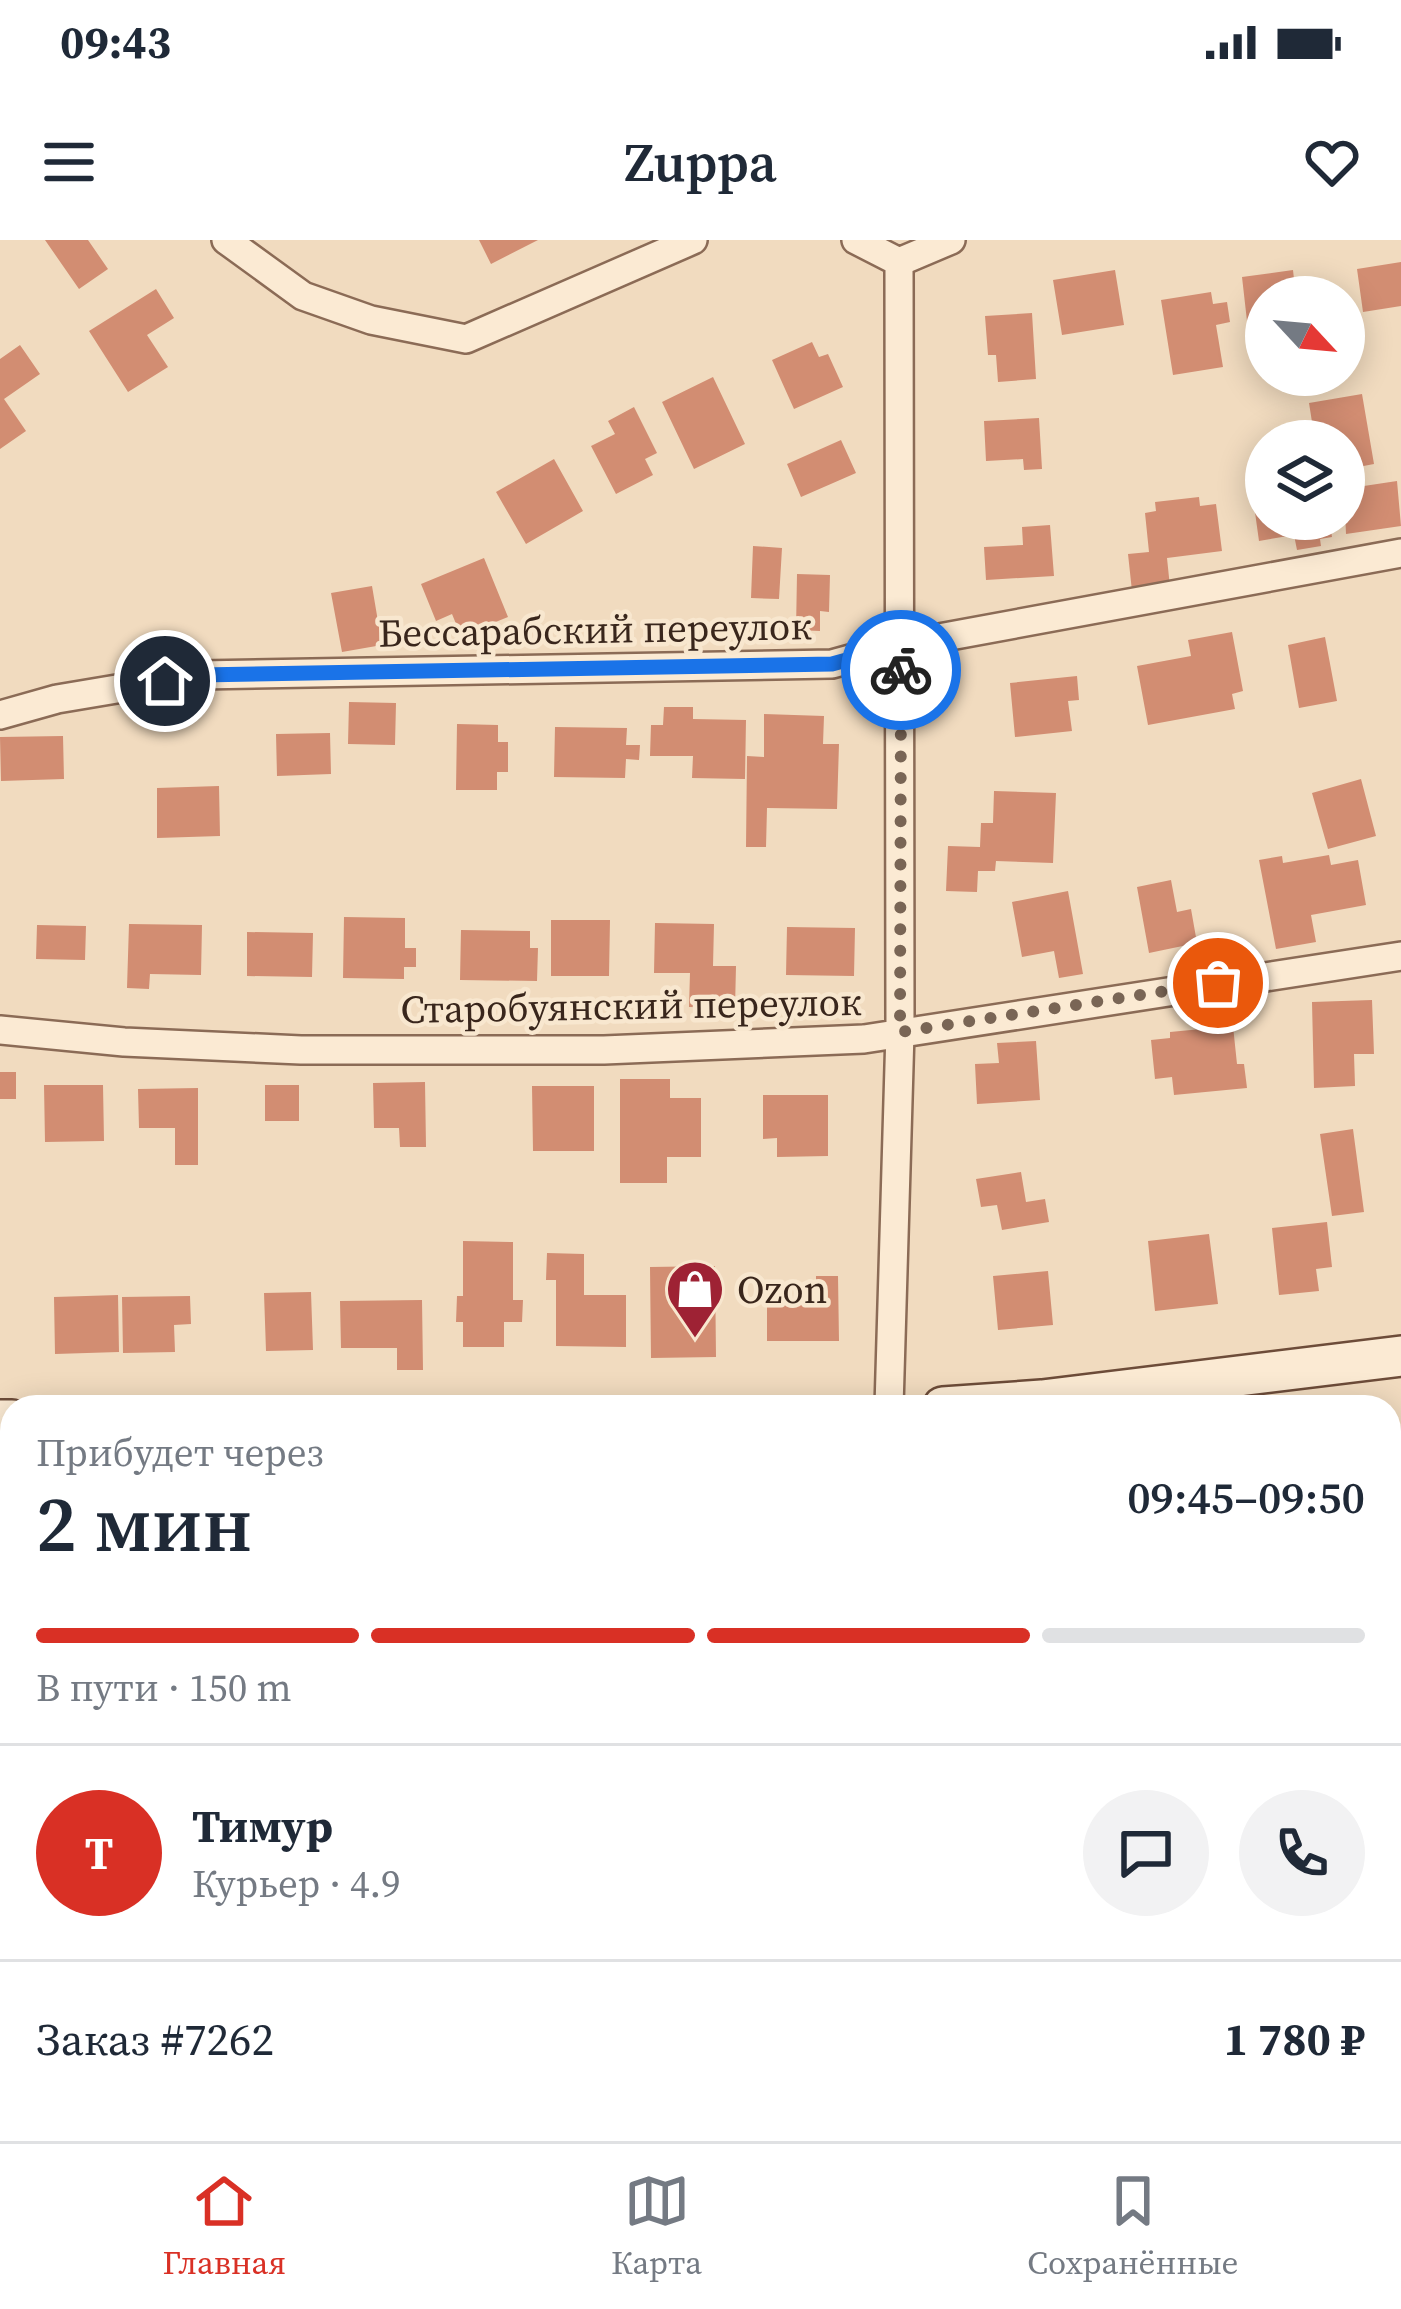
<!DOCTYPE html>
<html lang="ru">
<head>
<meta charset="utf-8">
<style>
	body { margin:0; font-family:"Source Serif 4",serif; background:#f2f2f3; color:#1f2937; height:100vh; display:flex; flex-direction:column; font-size:45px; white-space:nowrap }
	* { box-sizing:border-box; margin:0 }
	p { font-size:39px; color:#747a83 }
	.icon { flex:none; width:66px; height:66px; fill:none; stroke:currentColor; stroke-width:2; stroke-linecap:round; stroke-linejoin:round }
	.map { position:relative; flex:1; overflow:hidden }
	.details { position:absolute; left:0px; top:1155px; width:1401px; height:747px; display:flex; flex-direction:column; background:#fff; border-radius:36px 36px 0 0; box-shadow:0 6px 30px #0003 }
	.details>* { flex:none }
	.needle { width:78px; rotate:116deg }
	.fabs { position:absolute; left:1245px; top:36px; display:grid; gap:24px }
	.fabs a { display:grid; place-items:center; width:120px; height:120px; border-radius:50%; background:#fff; box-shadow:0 6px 30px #0003; font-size:60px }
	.pin { position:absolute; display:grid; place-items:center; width:102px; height:102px; color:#fff; margin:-51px; border:6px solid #fff; border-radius:50%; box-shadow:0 3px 12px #0007 }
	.courier { position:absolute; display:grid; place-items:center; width:120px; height:120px; margin:-60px; border:9px solid #1a73e8; border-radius:50%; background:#fff; color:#222; box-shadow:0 3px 15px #0007 }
	.summary em { font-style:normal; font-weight:600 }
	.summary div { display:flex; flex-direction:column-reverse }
	.summary { display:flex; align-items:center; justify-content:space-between; height:204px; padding:0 36px }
	h1 { font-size:78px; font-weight:600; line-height:90px }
	.bar { display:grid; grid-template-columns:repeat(4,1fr); gap:18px 12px; align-content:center; height:144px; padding:0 36px }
	.bar i { height:15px; border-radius:9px; background:#e0e1e3 }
	.bar .current { background:#d93025 }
	.bar p { grid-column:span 4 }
	.line { display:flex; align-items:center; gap:30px; padding:0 36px; border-top:3px solid #e0e1e3 }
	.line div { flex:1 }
	.round { display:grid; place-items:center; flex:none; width:126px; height:126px; border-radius:63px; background:#f2f2f3 }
	.status { display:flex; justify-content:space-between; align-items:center; height:84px; padding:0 60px; background:#fff; direction:ltr }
	.status svg { height:33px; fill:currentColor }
	header { display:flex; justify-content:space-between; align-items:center; height:156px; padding:0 36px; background:#fff; font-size:54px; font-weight:600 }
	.tabs { display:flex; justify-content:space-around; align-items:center; height:168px; border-top:3px solid #e0e1e3; background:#fff; font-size:33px; color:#747a83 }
	.tabs a { display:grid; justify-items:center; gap:6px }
	.tabs .current { color:#d93025 }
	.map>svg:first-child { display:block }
	.building { fill:#d28d72 }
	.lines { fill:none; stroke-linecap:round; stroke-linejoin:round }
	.street-casing { stroke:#8b6b56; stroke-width:32 }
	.secondary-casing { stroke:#6d4c39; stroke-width:44 }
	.street { stroke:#fbead3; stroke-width:27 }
	.secondary { stroke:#fbead3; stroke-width:39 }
	.done { stroke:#796555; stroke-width:12; stroke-dasharray:0 21.6 }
	.route { stroke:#1a73e8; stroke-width:15 }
	.labels { text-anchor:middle; stroke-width:9; stroke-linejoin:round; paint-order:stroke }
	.street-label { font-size:39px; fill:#39261c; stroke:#f8e7cf }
	.poi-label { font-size:39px; fill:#39261c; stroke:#f8e7cf; text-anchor:start }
</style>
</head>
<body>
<div class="status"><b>09:43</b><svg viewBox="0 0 49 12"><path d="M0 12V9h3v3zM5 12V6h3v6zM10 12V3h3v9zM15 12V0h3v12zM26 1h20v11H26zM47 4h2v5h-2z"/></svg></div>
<header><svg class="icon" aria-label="menu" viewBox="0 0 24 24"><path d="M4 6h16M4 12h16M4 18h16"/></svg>Zuppa<svg class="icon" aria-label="heart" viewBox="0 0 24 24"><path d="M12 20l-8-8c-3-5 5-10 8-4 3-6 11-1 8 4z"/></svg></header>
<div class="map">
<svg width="1401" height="1901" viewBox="0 0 1401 1901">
	<rect width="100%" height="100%" fill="#f1dbbf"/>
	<!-- building -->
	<path class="building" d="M45,0H88L108,29L79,49Z
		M479,0H538L491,24Z
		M1401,22V66L1363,72L1357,29Z
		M1115,30L1124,85L1062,95L1053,40Z
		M1293,30L1296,57H1266V78L1247,81L1242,37Z
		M156,49L174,78L147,95L168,127L128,152L89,91Z
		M1211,52L1213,64L1227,62L1230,82L1216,85L1223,127L1173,135L1161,60Z
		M1032,73L1036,139L998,142L996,115H988L985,76Z
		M812,102L819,117L828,114L843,147L794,169L772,120Z
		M20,105L40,134L4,159L26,191L0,209V119Z
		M713,137L745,204L694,229L662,162Z
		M1362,154L1374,224L1353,228L1350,205L1344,206V201H1315L1309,163Z
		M634,167L657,213L645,219L653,235L616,254L591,206L615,194L608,181Z
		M1039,178L1042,229L1024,230L1023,219L986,221L984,181Z
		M841,200L856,233L801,257L787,224Z
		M554,219L583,271L526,304L496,252Z
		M1397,241L1401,286L1346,294L1344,249Z
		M1266,256V279H1329L1332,297L1320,299L1321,306L1297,310L1294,295L1259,301L1253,258Z
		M1199,257L1200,266L1216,264L1222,311L1167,318L1170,347L1132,351L1128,314L1149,312L1145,273L1156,271L1155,262Z
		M1050,285L1054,336L986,340L984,307L1023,305L1022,287Z
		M753,306L782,308L779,359L751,358Z
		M484,318L508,377L461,396L452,374L436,381L421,344Z
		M797,334L830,335L829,372L820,371V391L796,390Z
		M372,346L382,405L342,412L331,353Z
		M1232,392L1243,451L1232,454L1235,469L1148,485L1137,426L1191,416L1188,400Z
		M1325,397L1337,461L1299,468L1288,405Z
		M1077,436L1079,460L1068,461L1072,491L1015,497L1010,443Z
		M349,462L396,463L395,505L348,504Z
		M664,467H693V479L746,480L745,539L692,538L693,516H650L651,485H663Z
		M764,474L824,476L823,504H839L837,569L767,568L766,607H746L747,516L764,517Z
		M457,484L498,485V502H508V532H497V550H456Z
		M555,487L627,488L626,505H640L639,520L626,519L625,538L554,537Z
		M330,493L331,534L277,536L276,494Z
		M63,496L64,539L1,541L0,497Z
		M1361,539L1376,596L1328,609L1312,553Z
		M219,546L220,596L157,598V548Z
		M994,551L1056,553L1053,623L996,621L995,631H978L977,652L946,651L948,606L980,607L981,583H993Z
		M1329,615L1331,625L1358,620L1366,665L1311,675L1316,702L1276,709L1259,620L1282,616L1283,623Z
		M1171,640L1177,672L1191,669L1197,703L1149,713L1137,647Z
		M1068,651L1083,734L1059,738L1054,711L1022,717L1012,662Z
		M344,677L405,678V708H416V727H404V739L343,738Z
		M551,680H610L609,736H551Z
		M655,683L714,684L713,726H736L735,768L689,767L690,733H654Z
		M129,684L202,685L201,735L150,734L149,749L127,748Z
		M37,685L86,686L85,720L36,719Z
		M787,687L855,688L854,736L786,735Z
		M461,690L530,691V708H538L537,741L460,740Z
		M247,692L313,693L312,737L247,736Z
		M1372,760L1374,814H1354L1355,846L1314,848L1312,762Z
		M1233,786L1237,824H1244L1247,848L1174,855L1172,837L1155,839L1151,800L1170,798V792Z
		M1036,801L1040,860L977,864L975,824L999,823L997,803Z
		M0,832H16V859H0Z
		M620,839H670V858H701V917H667V943H620Z
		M425,842L426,907H400L399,888H374L373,843Z
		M44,845H103L104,901L45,902Z
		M265,845H299V881H265Z
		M532,846H594V911H533Z
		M198,848V925H175V888H139L138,849Z
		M763,855H828V916L777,917V898L763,899Z
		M1353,889L1364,972L1332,976L1320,894Z
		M1021,932L1026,962L1045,959L1049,982L1002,990L997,965L981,967L976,939Z
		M1327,982L1332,1027L1316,1029L1319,1051L1279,1055L1272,988Z
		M1209,994L1218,1064L1155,1071L1148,1001Z
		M463,1001L513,1002V1060H523L522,1082H504V1107H463V1082H456L457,1056H463Z
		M547,1013L584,1014V1055H626V1107L556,1106V1040H546Z
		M715,1026L716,1117L651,1118L650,1027Z
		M1048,1031L1053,1085L998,1090L993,1036Z
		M816,1036H838L839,1101H767V1058L816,1057Z
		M311,1052L313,1110L266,1111L264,1053Z
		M118,1055L119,1112L55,1114L54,1057Z
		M190,1056L191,1084L174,1085L175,1112L123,1113L122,1057Z
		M422,1060L423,1130H397V1108H341L340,1061Z
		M1400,1393L1401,1441L1389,1443V1395Z
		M0,1446H12V1510H0Z
		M1401,1548V1591L1389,1593V1549Z
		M12,1580V1626H0V1581Z
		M0,1758H11L12,1808H0Z"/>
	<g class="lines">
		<defs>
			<path id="street" d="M226,0L303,56L371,80L466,99L693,0
				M856,0L899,22
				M899,22L951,0
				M0,475L57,459L200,435L832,424L901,405L1401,313
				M0,790L124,802L301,810H604L864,799L1401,716
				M889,1167L900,792L899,22
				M1389,1491L1401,1490
				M0,1533H12
				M918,1890V1901
				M0,1895L405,1901"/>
			<path id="secondary" d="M943,1167L1042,1160L1401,1116
				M0,1180H12"/>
		</defs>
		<!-- street casing -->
		<use href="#street" class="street-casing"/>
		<!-- secondary casing -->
		<use href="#secondary" class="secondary-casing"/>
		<!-- street -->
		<use href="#street" class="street"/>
		<!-- secondary -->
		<use href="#secondary" class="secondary"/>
	</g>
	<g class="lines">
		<!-- done -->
		<path class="done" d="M901,430L900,792L1218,743"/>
		<!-- route -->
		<path class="route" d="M165,441L200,435L832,424L901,405V430"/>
	</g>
	<!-- icons -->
	<defs>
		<symbol id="shop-pin" viewBox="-11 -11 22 30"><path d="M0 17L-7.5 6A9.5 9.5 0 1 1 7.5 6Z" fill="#9e2234" stroke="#f8e7cf"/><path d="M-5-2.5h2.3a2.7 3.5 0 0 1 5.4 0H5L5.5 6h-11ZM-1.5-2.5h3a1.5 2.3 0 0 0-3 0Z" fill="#fff"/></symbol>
	</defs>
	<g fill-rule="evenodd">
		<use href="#shop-pin" x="662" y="1016" width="66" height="90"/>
	</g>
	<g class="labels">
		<!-- street labels -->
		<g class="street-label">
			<text transform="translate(595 389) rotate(-1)" y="14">Бессарабский переулок</text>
			<text transform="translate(631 765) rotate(-1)" y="14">Старобуянский переулок</text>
		</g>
		<!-- poi labels -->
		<g class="poi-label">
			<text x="737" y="1063">Ozon</text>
		</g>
	</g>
</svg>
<div class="fabs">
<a><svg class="needle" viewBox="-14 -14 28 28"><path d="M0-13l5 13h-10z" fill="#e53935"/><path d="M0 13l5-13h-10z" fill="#747a83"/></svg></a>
<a><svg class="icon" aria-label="layers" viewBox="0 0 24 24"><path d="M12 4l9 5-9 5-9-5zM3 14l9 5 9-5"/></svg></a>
</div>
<div class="pin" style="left:1218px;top:743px;background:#ea580c"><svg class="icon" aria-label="bag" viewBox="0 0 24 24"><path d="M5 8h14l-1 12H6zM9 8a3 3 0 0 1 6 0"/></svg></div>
<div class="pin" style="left:165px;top:441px;background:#1f2937"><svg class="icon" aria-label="home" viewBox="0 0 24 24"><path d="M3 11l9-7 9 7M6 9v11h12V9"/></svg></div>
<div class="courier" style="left:901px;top:430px"><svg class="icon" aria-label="bike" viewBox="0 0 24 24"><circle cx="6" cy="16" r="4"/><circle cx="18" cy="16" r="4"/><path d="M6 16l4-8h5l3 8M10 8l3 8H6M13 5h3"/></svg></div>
<section class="details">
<div class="summary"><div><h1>2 мин</h1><p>Прибудет через</p></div><em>09:45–09:50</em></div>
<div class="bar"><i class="current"></i><i class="current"></i><i class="current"></i><i></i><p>В пути · 150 m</p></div>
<div class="line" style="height:216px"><b class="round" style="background:#d93025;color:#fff">Т</b><div><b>Тимур</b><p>Курьер · 4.9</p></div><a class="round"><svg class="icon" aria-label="chat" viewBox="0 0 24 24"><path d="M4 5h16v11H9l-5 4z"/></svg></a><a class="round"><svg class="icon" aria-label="phone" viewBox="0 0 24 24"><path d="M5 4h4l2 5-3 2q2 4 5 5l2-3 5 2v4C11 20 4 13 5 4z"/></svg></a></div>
<div class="line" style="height:156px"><div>Заказ #7262</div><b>1 780 ₽</b></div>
</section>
</div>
<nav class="tabs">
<a class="current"><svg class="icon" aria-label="home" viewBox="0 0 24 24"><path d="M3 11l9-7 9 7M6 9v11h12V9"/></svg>Главная</a>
<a><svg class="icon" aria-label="map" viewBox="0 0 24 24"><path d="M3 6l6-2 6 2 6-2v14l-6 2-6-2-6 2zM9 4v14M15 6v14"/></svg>Карта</a>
<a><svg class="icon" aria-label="saved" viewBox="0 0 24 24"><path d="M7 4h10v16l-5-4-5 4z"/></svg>Сохранённые</a>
</nav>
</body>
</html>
